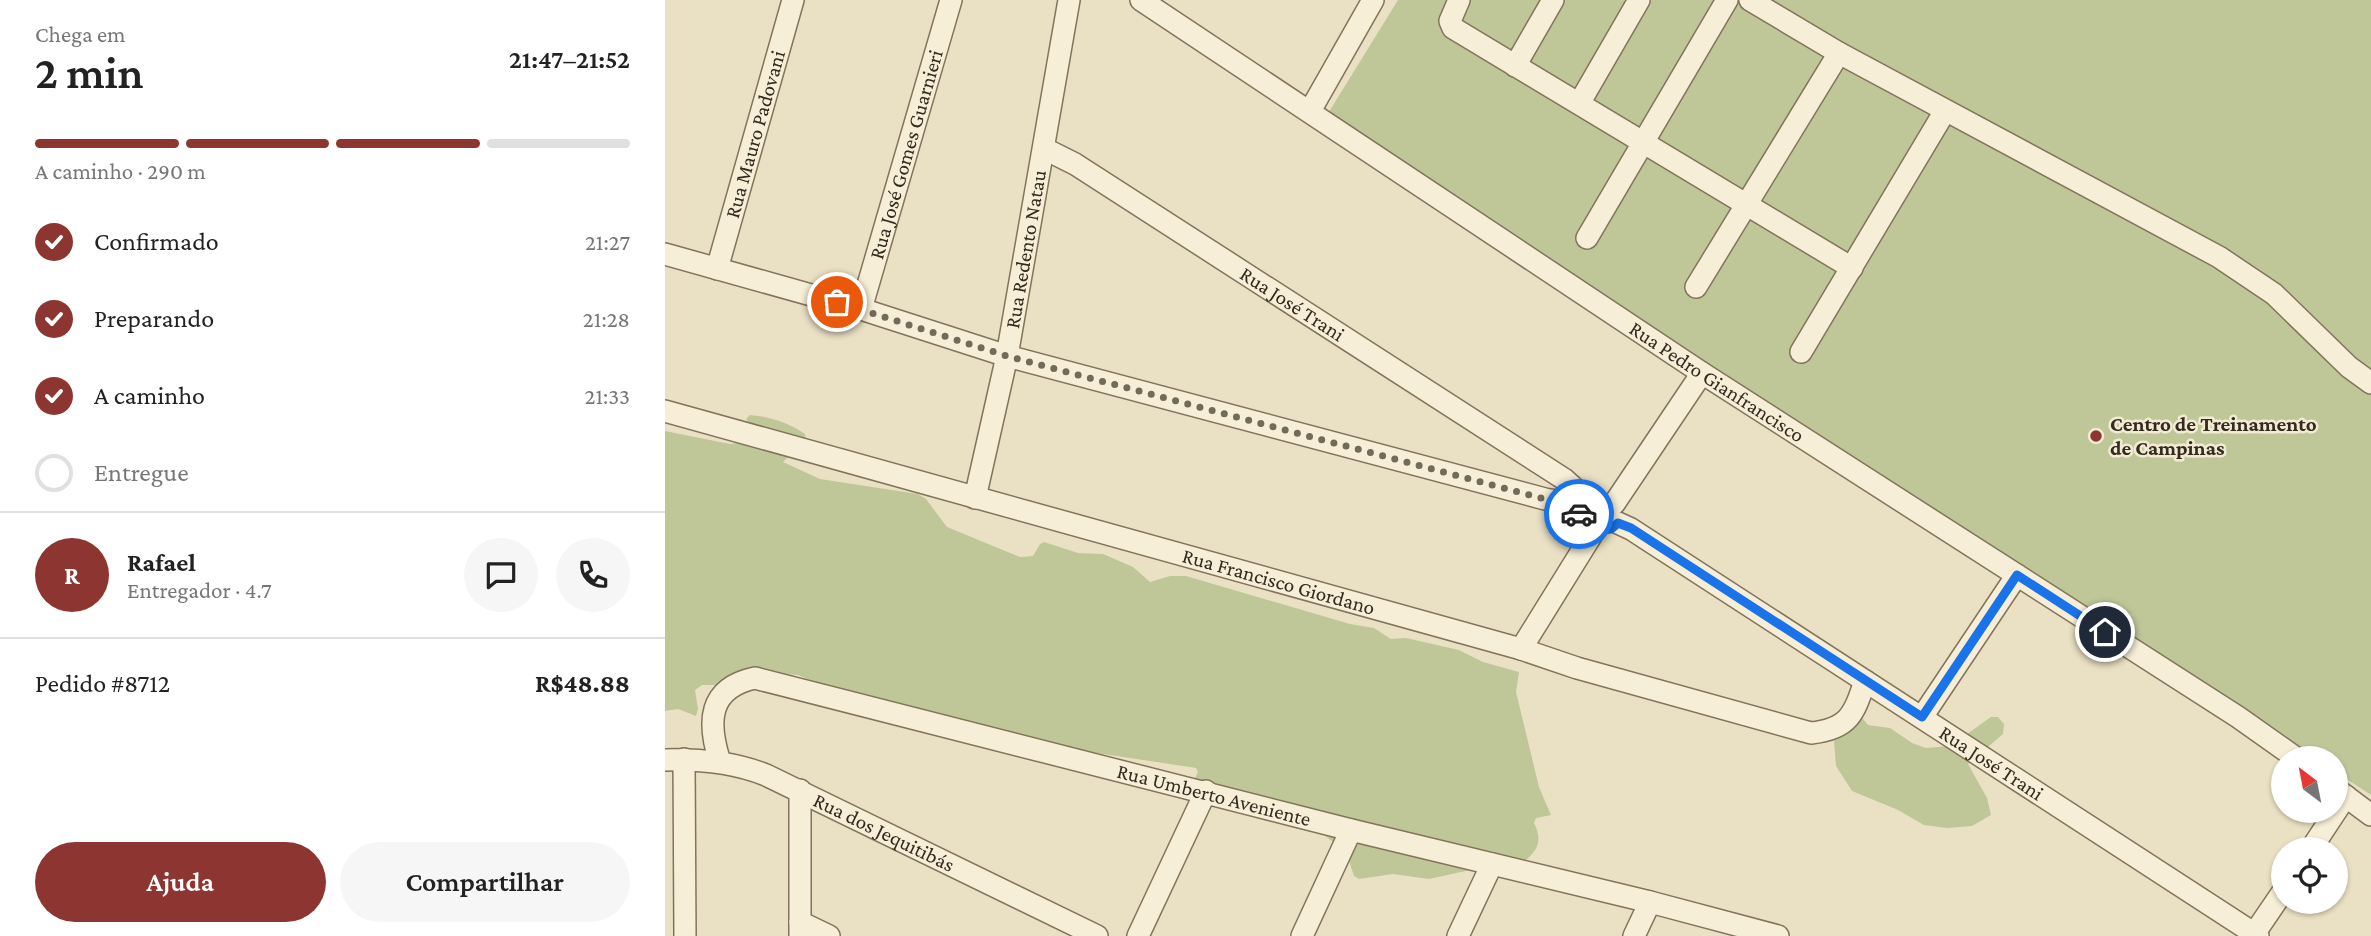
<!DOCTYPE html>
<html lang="pt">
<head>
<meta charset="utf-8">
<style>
	body { margin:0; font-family:"Crimson Pro",serif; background:#f6f6f6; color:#222; height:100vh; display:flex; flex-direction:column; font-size:26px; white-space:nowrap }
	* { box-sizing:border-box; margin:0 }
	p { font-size:23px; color:#767676 }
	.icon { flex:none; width:38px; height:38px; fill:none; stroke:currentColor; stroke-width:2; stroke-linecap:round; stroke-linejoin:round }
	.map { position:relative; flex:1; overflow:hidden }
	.sheet { display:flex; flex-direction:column; background:#fff; width:665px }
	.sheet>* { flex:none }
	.needle { width:46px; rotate:328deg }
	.tools { position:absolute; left:1606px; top:746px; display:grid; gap:14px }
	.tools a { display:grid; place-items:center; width:77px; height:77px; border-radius:50%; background:#fff; box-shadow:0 2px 5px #0004; font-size:35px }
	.pin { position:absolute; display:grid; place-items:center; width:60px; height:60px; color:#fff; margin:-30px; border:4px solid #fff; border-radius:50%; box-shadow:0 2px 7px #0007 }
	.courier { position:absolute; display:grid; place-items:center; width:70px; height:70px; margin:-35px; border:5px solid #1a73e8; border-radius:50%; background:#fff; color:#222; box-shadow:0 2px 9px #0007 }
	.headline em { font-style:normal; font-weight:600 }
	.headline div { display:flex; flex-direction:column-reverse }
	.headline { display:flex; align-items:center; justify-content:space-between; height:119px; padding:0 35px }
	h1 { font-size:46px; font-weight:600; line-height:52px }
	.bar { display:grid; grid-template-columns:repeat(4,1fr); gap:10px 7px; align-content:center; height:84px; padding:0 35px }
	.bar i { height:9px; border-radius:5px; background:#e0e0e0 }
	.bar .on { background:#8d3631 }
	.bar p { grid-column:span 4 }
	.line { display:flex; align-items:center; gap:18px; padding:0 35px; border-top:2px solid #e0e0e0 }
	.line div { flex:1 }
	.round { display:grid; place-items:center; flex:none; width:74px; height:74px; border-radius:37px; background:#f6f6f6 }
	ol { padding:0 35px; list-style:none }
	li { display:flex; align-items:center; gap:21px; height:77px }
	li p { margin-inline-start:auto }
	li .icon { padding:7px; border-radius:50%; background:#8d3631; color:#fff; stroke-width:4 }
	li:last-child { color:#767676 }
	li i { width:38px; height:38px; border:4px solid #e0e0e0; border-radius:50% }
	.action { display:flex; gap:14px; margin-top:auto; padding:14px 35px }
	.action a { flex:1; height:80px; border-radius:42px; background:#8d3631; color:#fff; font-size:28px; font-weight:600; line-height:80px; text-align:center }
	.action a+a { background:#f6f6f6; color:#222 }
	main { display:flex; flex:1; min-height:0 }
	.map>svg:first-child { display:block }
	.green { fill:#bfc799 }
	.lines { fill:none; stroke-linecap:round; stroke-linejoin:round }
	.minor-casing { stroke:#83735c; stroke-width:24 }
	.minor { stroke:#f6eed6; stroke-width:21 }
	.done { stroke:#746a59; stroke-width:7; stroke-dasharray:0 12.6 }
	.route { stroke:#1a73e8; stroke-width:9 }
	.poi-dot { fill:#8d3631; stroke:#f2ebd3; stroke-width:2.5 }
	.labels { text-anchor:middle; stroke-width:5; stroke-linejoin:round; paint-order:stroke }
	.street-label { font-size:21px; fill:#342a1f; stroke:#f2ebd3 }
	.poi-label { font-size:21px; font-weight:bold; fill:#342a1f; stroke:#f2ebd3; text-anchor:start }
</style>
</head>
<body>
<main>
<section class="sheet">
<div class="headline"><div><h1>2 min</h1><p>Chega em</p></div><em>21:47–21:52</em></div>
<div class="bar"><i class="on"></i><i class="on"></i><i class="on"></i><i></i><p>A caminho · 290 m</p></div>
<ol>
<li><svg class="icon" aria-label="check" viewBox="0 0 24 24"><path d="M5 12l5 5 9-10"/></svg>Confirmado<p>21:27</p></li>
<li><svg class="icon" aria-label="check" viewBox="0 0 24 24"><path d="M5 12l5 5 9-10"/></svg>Preparando<p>21:28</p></li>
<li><svg class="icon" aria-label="check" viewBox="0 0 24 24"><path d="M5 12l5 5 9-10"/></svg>A caminho<p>21:33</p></li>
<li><i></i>Entregue</li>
</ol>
<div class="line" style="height:126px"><b class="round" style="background:#8d3631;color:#fff">R</b><div><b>Rafael</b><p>Entregador · 4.7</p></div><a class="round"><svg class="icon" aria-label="chat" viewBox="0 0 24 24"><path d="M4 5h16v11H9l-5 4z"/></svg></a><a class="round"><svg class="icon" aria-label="phone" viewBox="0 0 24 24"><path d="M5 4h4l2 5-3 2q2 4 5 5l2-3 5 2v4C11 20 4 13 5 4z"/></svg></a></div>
<div class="line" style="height:91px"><div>Pedido #8712</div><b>R$48.88</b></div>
<div class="action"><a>Ajuda</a><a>Compartilhar</a></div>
</section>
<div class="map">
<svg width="1706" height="936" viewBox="0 0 1706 936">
	<rect width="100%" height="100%" fill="#eae1c4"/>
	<!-- green -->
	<path class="green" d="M733,0H1706V795L1671,772V758H1649L662,115Z
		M85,415C103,416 125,423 140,434L141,439L118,462L155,479L253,494L261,499L282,527L355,557L368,556L375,544L379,542L413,553L438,554L468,567L485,582L505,576H521L685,624L709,628L726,639L741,638L794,650L818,662L854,672L851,692L874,787L886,815L871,818L869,823C881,846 867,856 849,869L828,865L764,879L728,874L694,879L689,876L681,852L659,835L590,818L554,797L529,803L515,798L510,789L530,778L533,772L531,768L412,750L216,711L133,675L96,673L56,685H37L30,690L33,709L31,716L13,709L0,711V431L65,444L98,440L81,419Z
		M1326,717H1333L1339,724L1338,734L1303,764L1322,798L1326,815L1307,826L1282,828L1259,825L1233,810L1187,791L1171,766L1169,741L1178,718L1198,719L1203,725L1225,728L1247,743L1261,748L1285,746Z"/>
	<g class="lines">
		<defs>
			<g id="minor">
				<path id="s1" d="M476,0L1037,373L1573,717L1631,758"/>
				<path d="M794,0L785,21L788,28L1187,268"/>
				<path d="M1085,0L1174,53L1554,257L1609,294L1684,367L1706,383"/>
				<path d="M850,66L888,0"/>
				<path d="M915,102L974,0"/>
				<path d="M645,111L708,0"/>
				<path id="s2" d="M380,149L410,164L899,479L910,489L921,506"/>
				<path d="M922,238L1062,0"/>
				<path d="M0,254L196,309L342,356L880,499L927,507"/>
				<path id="s3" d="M52,269L128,0"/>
				<path d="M1031,287L1174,53"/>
				<path id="s4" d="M196,309L286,0"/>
				<path d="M1136,352L1280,111"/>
				<path id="s5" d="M0,411L856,649L912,668L1146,733C1184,729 1189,714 1200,681"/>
				<path id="s6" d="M310,498L342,356L404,0"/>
				<path d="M949,504L1037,373"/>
				<path id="s7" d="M953,523L966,529L1593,936"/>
				<path d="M856,649L931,528"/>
				<path d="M1257,717L1352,575"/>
				<path d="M19,759L20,936"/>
				<path id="s8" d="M0,760C35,759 68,762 101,775L432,936"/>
				<path id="s9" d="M55,762C42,722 43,688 90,678L686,830L985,902L1113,936"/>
				<path d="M1671,789L1706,815"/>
				<path d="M1646,849L1681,796"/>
				<path d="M135,922L164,936"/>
				<path d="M1589,934L1619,890"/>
				<path d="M135,936V790"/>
				<path d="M473,936L541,791"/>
				<path d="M637,936L686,830"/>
				<path d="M793,936L827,864"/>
				<path d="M969,936L985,902"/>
			</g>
		</defs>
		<!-- minor casing -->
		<use href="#minor" class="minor-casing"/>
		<!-- minor -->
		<use href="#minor" class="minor"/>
	</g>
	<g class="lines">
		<!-- done -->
		<path class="done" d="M172,302L342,356L880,499L914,514"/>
		<!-- route -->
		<path class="route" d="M914,514L925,519L933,530L946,529L953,523L966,528L1257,717L1352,575L1440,632"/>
	</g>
	<!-- markers -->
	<circle class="poi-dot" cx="1431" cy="436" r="7"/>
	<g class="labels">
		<!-- street labels -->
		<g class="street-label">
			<text dy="7" stroke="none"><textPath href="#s3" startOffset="140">Rua Mauro Padovani</textPath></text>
			<text dy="7" stroke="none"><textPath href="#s4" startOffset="161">Rua José Gomes Guarnieri</textPath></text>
			<text dy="7" stroke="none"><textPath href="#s6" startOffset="254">Rua Redento Natau</textPath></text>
			<text dy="7" stroke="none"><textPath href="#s2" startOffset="292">Rua José Trani</textPath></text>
			<text dy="7" stroke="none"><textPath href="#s1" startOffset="691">Rua Pedro Gianfrancisco</textPath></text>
			<text dy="7" stroke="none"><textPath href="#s5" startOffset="637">Rua Francisco Giordano</textPath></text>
			<text dy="7" stroke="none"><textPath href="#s7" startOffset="444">Rua José Trani</textPath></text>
			<text dy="7" stroke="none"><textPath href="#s9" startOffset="581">Rua Umberto Aveniente</textPath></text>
			<text dy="7" stroke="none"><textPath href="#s8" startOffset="234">Rua dos Jequitibás</textPath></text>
		</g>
		<!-- poi labels -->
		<g class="poi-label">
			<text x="1445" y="431">Centro de Treinamento<tspan x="1445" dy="24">de Campinas</tspan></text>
		</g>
	</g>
</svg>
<div class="tools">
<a><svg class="needle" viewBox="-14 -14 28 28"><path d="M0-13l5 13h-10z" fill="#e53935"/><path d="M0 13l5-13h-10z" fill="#767676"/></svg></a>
<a><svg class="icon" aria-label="locate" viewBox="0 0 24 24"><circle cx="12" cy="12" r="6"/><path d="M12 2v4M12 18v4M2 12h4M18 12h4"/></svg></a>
</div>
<div class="pin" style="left:172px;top:302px;background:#ea580c"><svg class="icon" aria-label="bag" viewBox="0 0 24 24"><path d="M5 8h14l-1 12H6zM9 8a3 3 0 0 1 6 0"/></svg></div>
<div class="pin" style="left:1440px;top:632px;background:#1f2937"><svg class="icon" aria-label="home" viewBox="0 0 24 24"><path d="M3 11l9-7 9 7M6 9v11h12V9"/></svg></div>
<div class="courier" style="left:914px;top:514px"><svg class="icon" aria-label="car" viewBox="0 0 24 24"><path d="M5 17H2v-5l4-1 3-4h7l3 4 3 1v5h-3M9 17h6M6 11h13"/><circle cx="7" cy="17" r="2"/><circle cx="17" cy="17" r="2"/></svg></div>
</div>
</main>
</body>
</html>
